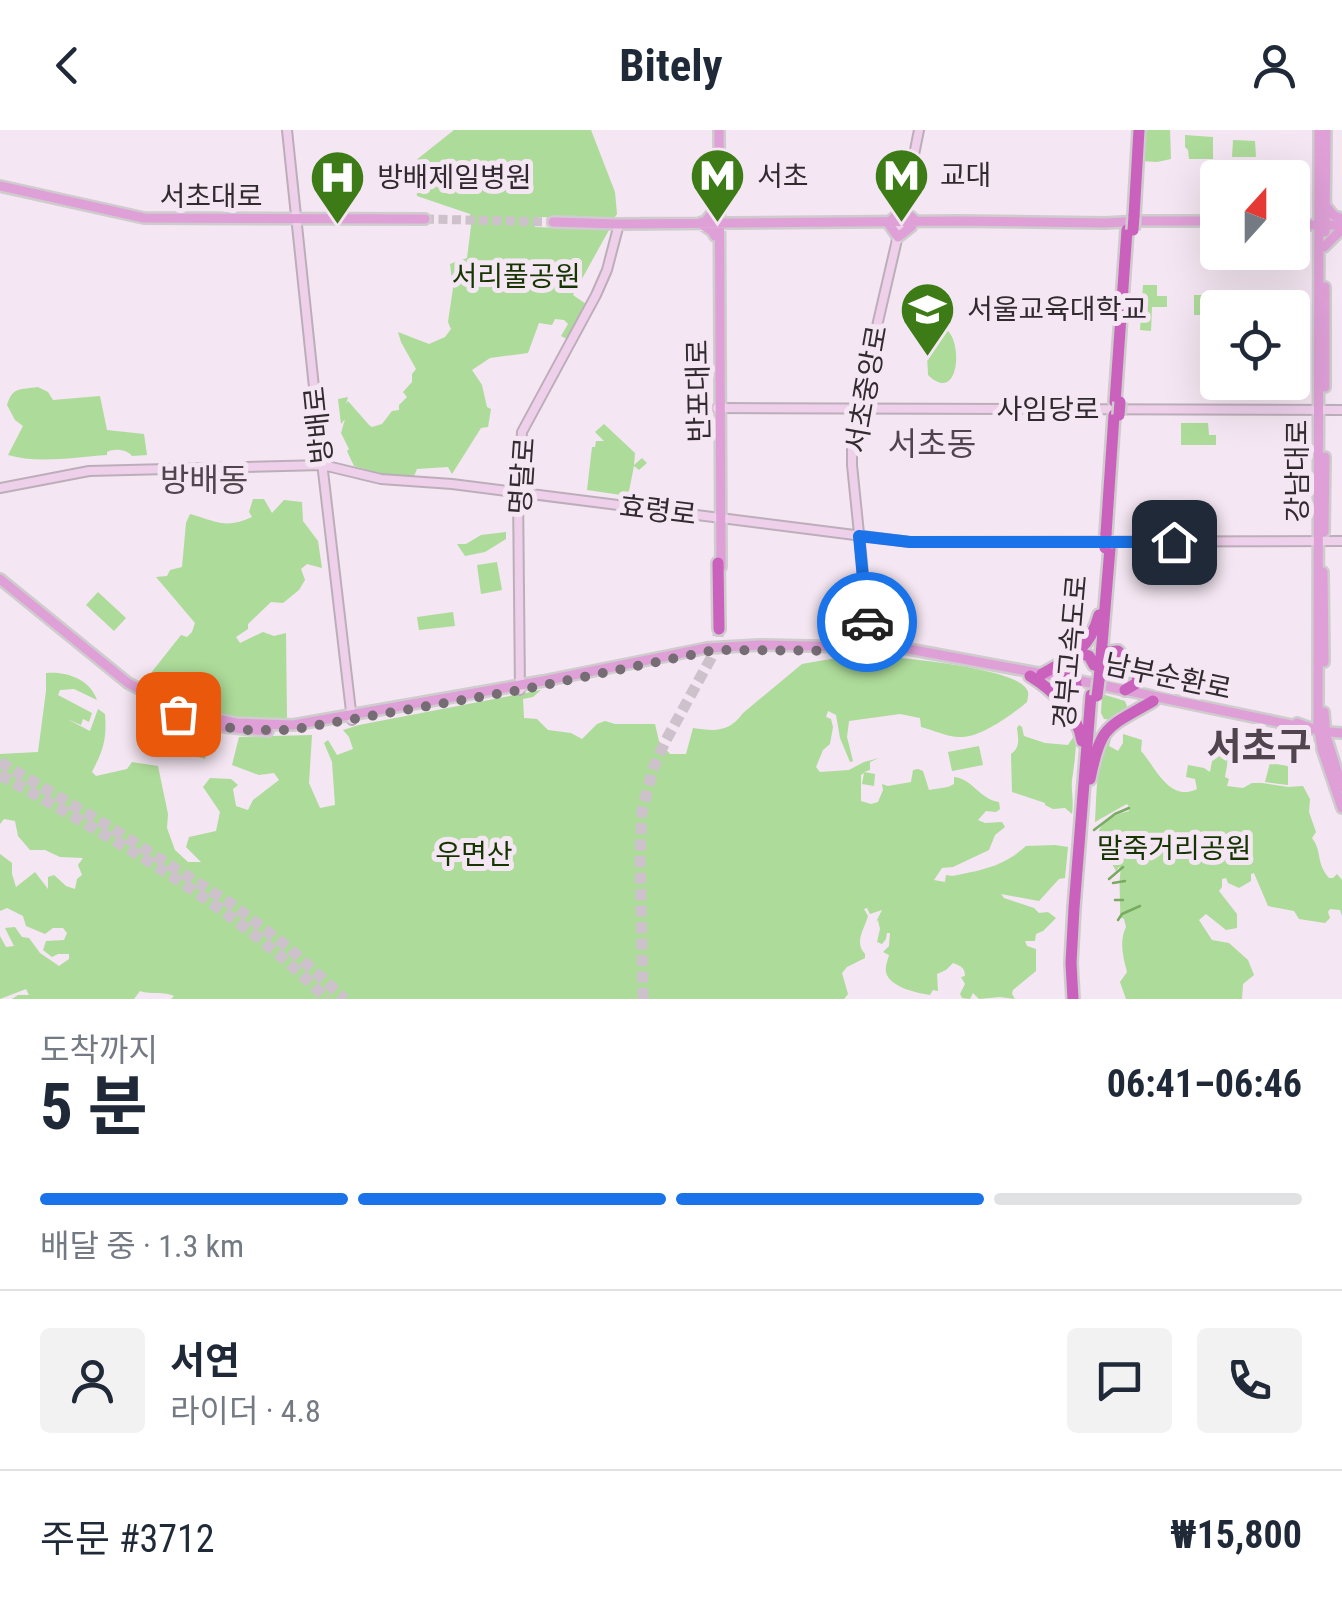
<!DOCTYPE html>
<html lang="ko">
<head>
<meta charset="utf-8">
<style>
	body { margin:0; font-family:"Roboto Condensed","Noto Sans KR",sans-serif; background:#f2f2f3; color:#1f2937; height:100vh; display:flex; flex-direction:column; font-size:38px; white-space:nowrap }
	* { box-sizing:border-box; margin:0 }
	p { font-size:32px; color:#747a83 }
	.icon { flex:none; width:55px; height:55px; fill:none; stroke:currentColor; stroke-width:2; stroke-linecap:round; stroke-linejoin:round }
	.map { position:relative; height:869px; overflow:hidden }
	.details { display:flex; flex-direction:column; background:#fff; flex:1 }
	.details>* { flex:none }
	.needle { width:65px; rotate:21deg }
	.tools { position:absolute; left:1200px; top:30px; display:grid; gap:20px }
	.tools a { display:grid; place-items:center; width:110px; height:110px; border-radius:10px; background:#fff; box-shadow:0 10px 40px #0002; font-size:50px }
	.pin { position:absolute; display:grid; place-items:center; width:85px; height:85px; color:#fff; margin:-42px; border-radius:20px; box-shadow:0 5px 15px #0006 }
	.courier { position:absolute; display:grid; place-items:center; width:100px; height:100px; margin:-50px; border:8px solid #1a73e8; border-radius:50%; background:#fff; color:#222; box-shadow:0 2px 12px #0007 }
	.head em { font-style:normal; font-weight:700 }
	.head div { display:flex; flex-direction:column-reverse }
	.head { display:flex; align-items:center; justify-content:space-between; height:170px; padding:0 40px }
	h1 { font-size:65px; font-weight:700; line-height:75px }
	.bar { display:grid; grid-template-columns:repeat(4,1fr); gap:15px 10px; align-content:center; height:120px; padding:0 40px }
	.bar i { height:12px; border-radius:8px; background:#e0e1e3 }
	.bar .selected { background:#1a73e8 }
	.bar p { grid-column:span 4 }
	.line { display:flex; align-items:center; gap:25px; padding:0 40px; border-top:2px solid #e0e1e3 }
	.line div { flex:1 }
	.round { display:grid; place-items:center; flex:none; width:105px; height:105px; border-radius:10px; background:#f2f2f3 }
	header { display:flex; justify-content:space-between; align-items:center; height:130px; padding:0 40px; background:#fff; font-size:45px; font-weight:700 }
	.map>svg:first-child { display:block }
	.green { fill:#addb99 }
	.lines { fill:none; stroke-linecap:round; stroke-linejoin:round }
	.stream { stroke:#79ab62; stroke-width:2.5 }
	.primary-tunnel { stroke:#cdc1cb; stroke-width:9; stroke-dasharray:9 4.5; stroke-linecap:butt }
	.highway-tunnel { stroke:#cdc1cb; stroke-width:11; stroke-dasharray:11 5.5; stroke-linecap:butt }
	.secondary-casing { stroke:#bcaeb9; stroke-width:12 }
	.primary-casing { stroke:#cecccd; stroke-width:14 }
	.highway-casing { stroke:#cecccd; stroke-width:16 }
	.secondary { stroke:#efd0eb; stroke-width:8 }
	.primary { stroke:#dfa0d7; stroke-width:9 }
	.highway { stroke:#c961bd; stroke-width:11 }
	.highway-bridge-casing { stroke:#cecccd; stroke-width:16; stroke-linecap:butt }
	.highway-bridge { stroke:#c961bd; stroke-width:11 }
	.done { stroke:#756c74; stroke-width:10; stroke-dasharray:0 18 }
	.route { stroke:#1a73e8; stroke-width:12 }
	.labels { text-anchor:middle; stroke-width:10; stroke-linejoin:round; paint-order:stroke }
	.poi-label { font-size:28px; fill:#312b30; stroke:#f4e6f2; text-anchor:start }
	.street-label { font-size:28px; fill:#312b30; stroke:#f4e6f2 }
	.park-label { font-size:28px; fill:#153501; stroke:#f4e6f2 }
	.quarter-label { font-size:32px; fill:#50454e; stroke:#f4e6f2 }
	.district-label { font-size:38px; font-weight:bold; fill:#50454e; stroke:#f4e6f2 }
</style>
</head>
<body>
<header><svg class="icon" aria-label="back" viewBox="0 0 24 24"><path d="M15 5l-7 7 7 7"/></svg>Bitely<svg class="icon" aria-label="person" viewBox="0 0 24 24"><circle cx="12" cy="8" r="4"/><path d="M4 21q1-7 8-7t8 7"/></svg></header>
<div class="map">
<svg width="1342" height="869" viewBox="0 0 1342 869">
	<rect width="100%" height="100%" fill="#f4e6f2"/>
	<!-- green -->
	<path class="green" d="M454,0H591L615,62L617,84L614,88L534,87L535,97L609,100L573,165L586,174L569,210L561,206L568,194L564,190L555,189L552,195L539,193L528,223L490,228L472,240L482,255L487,277L491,279L488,297L481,298L452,344L448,337L417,339L414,346L385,345L354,336L347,321L349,319L341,303L345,289L341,294L338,269L348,267L346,274L348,271L369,295L372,297L382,294L392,281L399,280V275L407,267L403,262L412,252V244L416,239L401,212L398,202L429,214L445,207L451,199L448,192L453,158L450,134L467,128L471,96L470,84L417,66L415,31Z
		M1143,0H1170L1171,29L1157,32L1141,31Z
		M1185,5L1213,7V29H1189L1188,20L1185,17Z
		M1233,10L1255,11L1256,27H1232Z
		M1143,155H1157V166H1167V177H1152L1151,201L1140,200Z
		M1194,165H1216V185H1194Z
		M937,199L948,201C963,216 958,274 928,245C928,228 922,210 937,199Z
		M38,257L48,262L53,270L100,266L107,300L144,304L147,325L132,326C127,319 114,318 107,322V325C76,327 37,334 8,325L23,296L15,290L7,275C13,256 20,260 38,257Z
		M1181,293H1208L1209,305H1216V315H1181Z
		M604,294L635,323L634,335L642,328L647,333L639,340L634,336L628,366L587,360L592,317H595L596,311H604L595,302Z
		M253,369H264L272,383L284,370L302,372L303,391L318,411L322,438L307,434L301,439L305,450L299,460L283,473L271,472L248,494V499L236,507L240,513L263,502L274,506L286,503L287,589L236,588L203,581L196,572L174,556L151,543L181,505L187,507L192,502L195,493L156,447L167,446L170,440L182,437L186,393L190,384C218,392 226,399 252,387L249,382Z
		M506,402V409L485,422L465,426L457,414H466L481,405Z
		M497,432L502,460L481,464L477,435Z
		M98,462L126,488L114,501L86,475Z
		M453,482L455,496L419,500L417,487Z
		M1112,522L1138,545L1128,557L1103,552L1105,528Z
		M853,525C883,525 1007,536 1025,557C1030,563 1028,565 1027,572C1013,584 981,607 962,607C950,608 933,600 921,597L920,588L900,584L849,591L847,607L853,631L850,632L840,608L836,585L828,581L826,587L831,589L833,597L830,614L823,620L816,637L820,642L849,640L864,632L879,628L870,632V640L864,642L875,644L874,656L862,654L864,643L861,645V671L871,674L878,672L883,660L882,654L888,656L911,652L913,640L918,639L923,641L929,660L948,657L954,654V647C973,649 979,669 999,672L1000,679L996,682L986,681L978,690L985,693L1002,692L1005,697L995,705L989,720L953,737L942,738L934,750L945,752L946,745L952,746C981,740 1003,737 1026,716L1055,715L1068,717L1065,748L1059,749L1039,771L1001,764L1004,768L1034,778L1039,783L1048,782L1056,788L1043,801L1036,804L1035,811H1025L1027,816L1036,819V841L1013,860L1012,864L1015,869L1000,867L979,869L973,863L970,869L962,868L960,864L965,854L961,847L965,846C965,837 960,836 953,833L946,840L937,844L938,861L933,860L930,865C917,863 889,857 886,842C885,837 888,829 889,825L883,822L889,816L890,803H887L886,809L882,814L877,812L880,799L878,790L876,792L882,780L870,784L867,778L864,779L868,786C864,800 854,812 865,824V828L847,837L842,843L848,864L844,869H171L174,866C164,861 151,865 140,861L134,869H12L18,865H29L26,859L0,869V806L6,817L14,816L5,798L15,797L22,807L29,808L40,823L59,836L69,829V824H58L52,827L43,820L46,811L64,810L67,803L63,798H53L45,804L26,796L23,786L7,778L0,781V724L12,733V744L16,757L35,742L48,759V747L54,745L66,756L75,759L77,749L82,745L78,735L83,728L60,727L45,720H30L18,706L15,691L4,689L0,694V624L38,622L46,561V543C66,541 90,549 97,570L74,559L60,560L58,565L92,583L89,592L83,589L81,595L67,589L90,601L98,579L105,584C107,610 103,620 92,642L96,646L127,639L132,632L158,636L168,684L167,698L175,720L188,732H201L186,717L189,707L216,701L220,682L203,657L210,648L231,649L238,655L233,659L236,676L248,680L253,670L279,650L274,643L259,645L232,635L239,607L312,605L309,653L320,678L335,675L332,632L324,613L328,610L337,625L353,619L349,607L343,600L359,595L541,560L533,567L523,569L524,588L537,589L548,600L571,603L582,609L597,594L605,591L615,594H655L659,611L670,624H686L693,598C714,601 729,603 743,583L802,534Z
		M1102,564L1125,571L1127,576L1124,581L1111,590L1104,589L1101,583Z
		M1019,595L1022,597L1024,606L1045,613L1068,615L1074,606L1076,608C1076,623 1074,636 1072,650C1071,661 1074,672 1072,684L1065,678L1053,679L1045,675V673L1012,662L1011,624C1021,617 1018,608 1017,598Z
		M195,599L212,603L205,629L188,624Z
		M1113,602L1109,616L1118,621L1123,613V604L1142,610L1141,621C1155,636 1169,673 1197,659L1195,649L1186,647L1188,635L1204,638L1210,642L1214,621L1229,624L1225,647L1229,649L1227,656L1243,658L1252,653H1262L1288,657L1303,656L1310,669L1309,682L1316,702L1312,708C1323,723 1315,731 1329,748H1333L1337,744L1342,750V786L1340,780L1330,779L1328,782L1330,788L1325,793L1299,789L1294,781L1268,776L1254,743L1251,744V751L1239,758L1228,753L1226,748L1222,749V757L1219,761L1237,784V798L1226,800L1206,784L1199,790L1212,810L1229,813L1248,830L1254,845L1243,854L1242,869H1126L1120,852L1127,842C1123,826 1119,811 1126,797L1124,789L1120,787C1121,771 1118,754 1121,739L1119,737L1116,741L1103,718L1099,700C1106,688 1117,684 1129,681V677L1127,674L1123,676L1095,692C1097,663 1095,626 1113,602Z
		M979,616L983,635L952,641L948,622Z
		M1270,633L1288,636V655L1265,652Z"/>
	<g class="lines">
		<!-- stream -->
		<path class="stream" d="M1094,700L1115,684L1129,678
			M1109,749L1123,737
			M1113,753L1125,751
			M1115,770H1123
			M1118,790L1122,784L1140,776"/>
		<!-- primary-tunnel -->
		<path class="primary-tunnel" d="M425,89L553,92"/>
		<!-- highway-tunnel -->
		<path class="highway-tunnel" d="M0,632L113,699L233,775L288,817L345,869
			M0,645C114,709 233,775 327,869
			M643,869L640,726L642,681L653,639L665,612L711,528L717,514L719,499"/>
		<defs>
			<path id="secondary" d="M287,0L321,324L352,590
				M717,278L1342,280
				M0,358L89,341L323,335L381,349L452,354L910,412L1342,411
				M871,521L852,335V304L896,114L919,0
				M520,560L518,362L522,302L596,165L607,140L619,94"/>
			<path id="primary" d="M719,0L721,437
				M1319,0L1318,595L1322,619L1342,678
				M0,56L144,88L425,89
				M1326,76L1333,85L1342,89
				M715,79L706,91L700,93L712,101L715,106
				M553,92L619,94L959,91L1105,93L1140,91H1218
				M1292,95H1342
				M912,96L898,107L888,93L903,80L916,91
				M1325,102L1326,0
				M1324,117L1342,99
				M1325,157V257
				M1324,402L1325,327
				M1323,442L1324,532
				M0,449L128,553L160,570L194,584L236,593L293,595L543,551L707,518L760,515L903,518L1076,550L1301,597
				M1324,582L1326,606L1342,657
				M1297,593L1319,601L1342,603
				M224,597L268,601"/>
			<path id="highway" d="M1134,86L1139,0
				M1115,272L1127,100
				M1106,404L1114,285
				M718,433L719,499
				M1103,531L1108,522L1118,521L1138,542L1137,553L1125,560
				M1042,544C1071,528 1090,519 1099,485
				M1030,546C1053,560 1078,584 1082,611
				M1076,550L1066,542C1064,531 1073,525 1083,524L1089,526L1094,535
				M1099,550L1110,418
				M1067,576C1059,565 1065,559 1076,555
				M1090,649C1101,594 1107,598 1153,571
				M1073,869L1071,833L1074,778L1091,565"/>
		</defs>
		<!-- secondary casing -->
		<use href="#secondary" class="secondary-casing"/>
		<!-- primary casing -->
		<use href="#primary" class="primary-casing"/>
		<!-- highway casing -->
		<use href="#highway" class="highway-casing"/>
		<!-- secondary -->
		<use href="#secondary" class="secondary"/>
		<!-- primary -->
		<use href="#primary" class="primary"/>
		<!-- highway -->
		<use href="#highway" class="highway"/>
		<defs>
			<path id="highway-bridge" d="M1133,100L1134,86
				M1119,285L1120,272
				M1105,418L1106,404
				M1097,566L1099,550"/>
		</defs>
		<!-- highway-bridge casing -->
		<use href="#highway-bridge" class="highway-bridge-casing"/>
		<!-- highway-bridge -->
		<use href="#highway-bridge" class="highway-bridge"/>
	</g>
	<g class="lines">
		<!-- done -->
		<path class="done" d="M178,584L210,594L242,600H290L520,560L715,520L871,521L867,492"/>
		<!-- route -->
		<path class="route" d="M867,492L859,406L910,412H1174"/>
	</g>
	<!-- icons -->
	<defs>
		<symbol id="metro-pin" viewBox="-11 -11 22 30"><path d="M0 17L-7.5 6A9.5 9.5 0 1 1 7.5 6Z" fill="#3d7b17" stroke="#f4e6f2"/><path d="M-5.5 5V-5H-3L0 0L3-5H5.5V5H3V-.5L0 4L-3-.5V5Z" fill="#fff"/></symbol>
		<symbol id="hospital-pin" viewBox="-11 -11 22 30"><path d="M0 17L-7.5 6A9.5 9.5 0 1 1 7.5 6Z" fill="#3d7b17" stroke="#f4e6f2"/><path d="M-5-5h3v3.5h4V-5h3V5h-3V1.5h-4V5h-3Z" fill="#fff"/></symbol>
		<symbol id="university-pin" viewBox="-11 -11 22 30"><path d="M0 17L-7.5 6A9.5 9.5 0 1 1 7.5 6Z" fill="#3d7b17" stroke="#f4e6f2"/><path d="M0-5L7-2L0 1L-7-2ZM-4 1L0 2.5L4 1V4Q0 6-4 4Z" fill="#fff"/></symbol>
	</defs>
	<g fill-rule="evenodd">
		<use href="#metro-pin" x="870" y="14" width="63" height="86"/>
		<use href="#metro-pin" x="686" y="14" width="63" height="86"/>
		<use href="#hospital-pin" x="306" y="16" width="63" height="86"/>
		<use href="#university-pin" x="896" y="148" width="63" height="86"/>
	</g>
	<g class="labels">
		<!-- poi labels -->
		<g class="poi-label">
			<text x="940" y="55">교대</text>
			<text x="757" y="56">서초</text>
			<text x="377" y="57">방배제일병원</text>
			<text x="967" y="189">서울교육대학교</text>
		</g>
		<!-- street labels -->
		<g class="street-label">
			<text x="211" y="76">서초대로</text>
			<text transform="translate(866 259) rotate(-80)" y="10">서초중앙로</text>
			<text transform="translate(698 261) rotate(-91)" y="10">반포대로</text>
			<text x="1048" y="289">사임당로</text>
			<text transform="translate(318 295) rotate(-96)" y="10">방배로</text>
			<text transform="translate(1297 341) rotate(-90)" y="10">강남대로</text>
			<text transform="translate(522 346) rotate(-86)" y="10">명달로</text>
			<text transform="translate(658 380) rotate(7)" y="10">효령로</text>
			<text transform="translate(1070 522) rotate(-85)" y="10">경부고속도로</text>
			<text transform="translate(1168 546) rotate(12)" y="10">남부순환로</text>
		</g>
		<!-- park labels -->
		<g class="park-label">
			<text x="516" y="156">서리풀공원</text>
			<text x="1174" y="728">말죽거리공원</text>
			<text x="474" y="734">우면산</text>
		</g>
		<!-- quarter labels -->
		<g class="quarter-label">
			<text x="932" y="325">서초동</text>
			<text x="204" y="361">방배동</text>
		</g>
		<!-- district labels -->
		<g class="district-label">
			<text x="1259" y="630">서초구</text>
		</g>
	</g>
</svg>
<div class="tools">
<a><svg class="needle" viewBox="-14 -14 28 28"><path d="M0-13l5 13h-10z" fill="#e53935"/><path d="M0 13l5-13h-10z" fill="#747a83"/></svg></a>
<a><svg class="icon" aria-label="locate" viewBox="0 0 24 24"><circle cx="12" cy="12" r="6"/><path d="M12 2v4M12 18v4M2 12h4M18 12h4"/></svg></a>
</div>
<div class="pin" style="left:178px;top:584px;background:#ea580c"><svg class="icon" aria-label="bag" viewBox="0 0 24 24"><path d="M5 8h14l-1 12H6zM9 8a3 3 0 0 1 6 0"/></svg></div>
<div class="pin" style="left:1174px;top:412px;background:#1f2937"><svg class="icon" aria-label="home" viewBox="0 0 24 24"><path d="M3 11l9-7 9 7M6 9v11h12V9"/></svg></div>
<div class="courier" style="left:867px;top:492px"><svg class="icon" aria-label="car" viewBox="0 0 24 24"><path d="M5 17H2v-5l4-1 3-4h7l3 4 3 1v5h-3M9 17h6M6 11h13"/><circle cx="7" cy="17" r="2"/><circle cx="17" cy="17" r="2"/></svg></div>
</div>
<section class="details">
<div class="head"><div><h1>5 분</h1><p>도착까지</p></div><em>06:41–06:46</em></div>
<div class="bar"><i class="selected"></i><i class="selected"></i><i class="selected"></i><i></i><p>배달 중 · 1.3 km</p></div>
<div class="line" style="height:180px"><a class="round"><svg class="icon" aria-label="person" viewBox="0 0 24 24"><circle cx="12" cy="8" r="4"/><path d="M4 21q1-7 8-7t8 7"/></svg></a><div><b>서연</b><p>라이더 · 4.8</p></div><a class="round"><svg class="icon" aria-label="chat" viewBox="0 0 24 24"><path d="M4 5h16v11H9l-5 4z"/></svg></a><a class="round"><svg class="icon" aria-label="phone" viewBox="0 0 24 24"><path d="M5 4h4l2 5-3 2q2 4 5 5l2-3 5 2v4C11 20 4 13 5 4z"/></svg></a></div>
<div class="line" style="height:130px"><div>주문 #3712</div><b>₩15,800</b></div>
</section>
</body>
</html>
